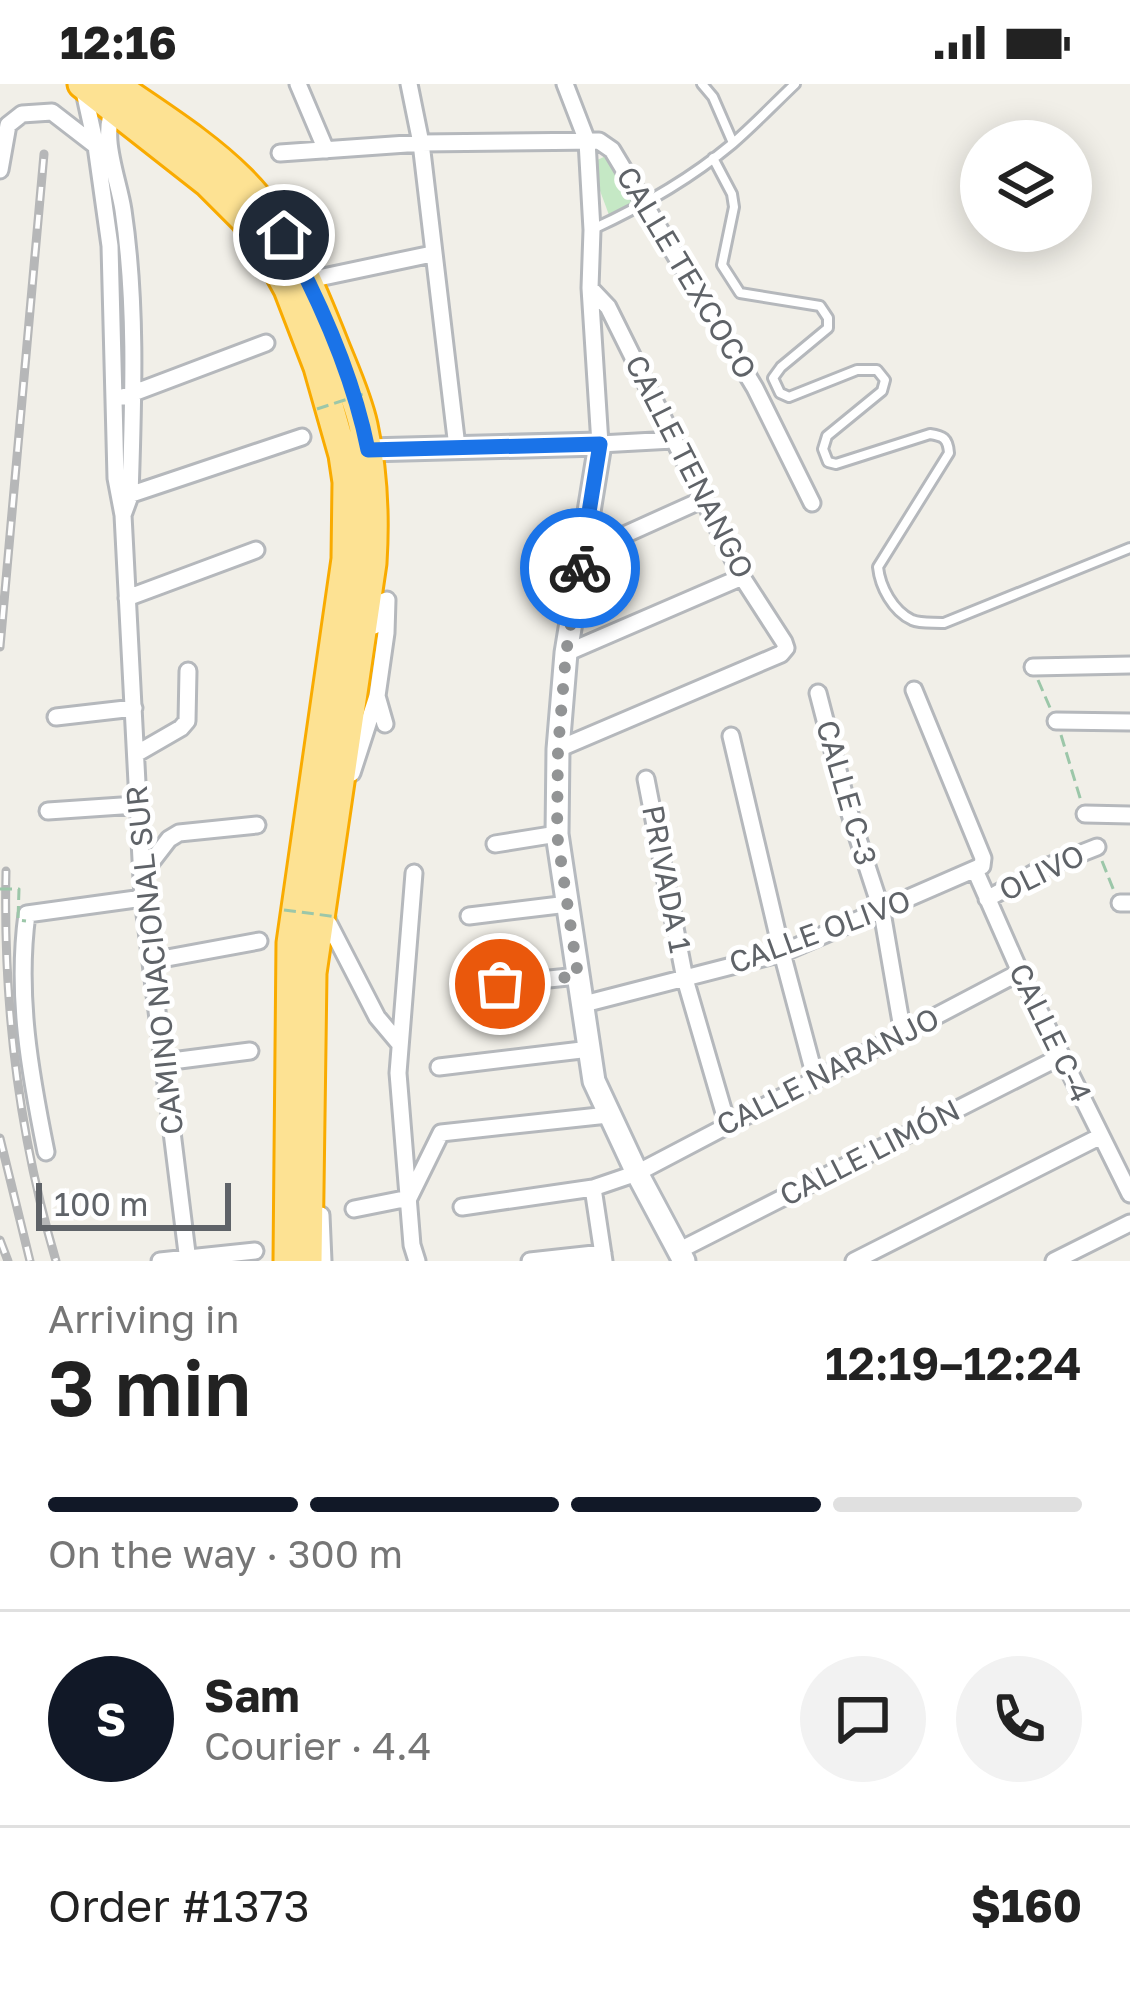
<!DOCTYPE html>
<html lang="en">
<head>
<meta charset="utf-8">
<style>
	body { margin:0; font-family:"Golos Text",sans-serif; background:#f2f2f2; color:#222; height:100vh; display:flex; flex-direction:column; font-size:45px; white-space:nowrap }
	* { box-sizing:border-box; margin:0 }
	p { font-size:39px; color:#767676 }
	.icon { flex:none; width:66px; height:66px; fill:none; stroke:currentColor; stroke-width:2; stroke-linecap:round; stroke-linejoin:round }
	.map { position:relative; height:1177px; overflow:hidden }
	.side { display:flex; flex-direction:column; background:#fff; flex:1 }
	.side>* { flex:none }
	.fabs { position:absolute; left:960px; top:36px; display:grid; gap:24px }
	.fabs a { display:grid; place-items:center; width:132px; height:132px; border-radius:50%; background:#fff; box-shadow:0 6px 30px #0003; font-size:60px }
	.scale { position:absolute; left:36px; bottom:30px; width:195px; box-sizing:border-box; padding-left:12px; border:6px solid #5f6368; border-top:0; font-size:33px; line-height:42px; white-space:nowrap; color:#5f6368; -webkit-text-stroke:9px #fff; paint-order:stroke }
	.pin { position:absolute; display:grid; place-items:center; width:102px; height:102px; color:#fff; margin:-51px; border:6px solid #fff; border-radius:50%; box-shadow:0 3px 12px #0007 }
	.courier { position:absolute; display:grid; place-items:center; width:120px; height:120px; margin:-60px; border:9px solid #1a73e8; border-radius:50%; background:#fff; color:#222; box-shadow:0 3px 15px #0007 }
	.headline em { font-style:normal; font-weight:600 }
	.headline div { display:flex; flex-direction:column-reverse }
	.headline { display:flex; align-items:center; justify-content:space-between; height:204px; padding:0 48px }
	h1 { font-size:78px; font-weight:600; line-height:90px }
	.bar { display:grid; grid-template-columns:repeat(4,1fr); gap:18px 12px; align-content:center; height:144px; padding:0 48px }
	.bar i { height:15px; border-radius:9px; background:#e0e0e0 }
	.bar .current { background:#111827 }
	.bar p { grid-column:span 4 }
	.line { display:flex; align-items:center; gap:30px; padding:0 48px; border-top:3px solid #e0e0e0 }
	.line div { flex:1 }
	.round { display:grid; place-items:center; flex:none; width:126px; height:126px; border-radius:63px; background:#f2f2f2 }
	.status { display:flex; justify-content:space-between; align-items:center; height:84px; padding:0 60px; background:#fff; direction:ltr }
	.status svg { height:33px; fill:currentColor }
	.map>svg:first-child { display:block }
	.green { fill:#c5e8c5 }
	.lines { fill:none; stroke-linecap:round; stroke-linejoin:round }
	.lane-casing { stroke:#b5b8bc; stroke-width:14 }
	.street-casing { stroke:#b5b8bc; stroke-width:21 }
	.secondary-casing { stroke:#b6babf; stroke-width:27 }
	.highway-casing { stroke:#f9ab00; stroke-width:33 }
	.path { stroke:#9cc7a9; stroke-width:3; stroke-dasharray:12 6; stroke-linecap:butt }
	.lane { stroke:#fff; stroke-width:8 }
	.street { stroke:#fff; stroke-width:15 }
	.secondary { stroke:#fff; stroke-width:21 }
	.highway { stroke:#fde293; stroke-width:27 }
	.rail-casing { stroke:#b6b7b8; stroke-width:9 }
	.rail { stroke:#fff; stroke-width:4.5; stroke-dasharray:14; stroke-linecap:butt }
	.path-bridge { stroke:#9cc7a9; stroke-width:3; stroke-dasharray:12 6; stroke-linecap:butt }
	.done { stroke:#929495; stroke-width:12; stroke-dasharray:0 21.6 }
	.route { stroke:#1a73e8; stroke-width:15 }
	.labels { text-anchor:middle; stroke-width:10; stroke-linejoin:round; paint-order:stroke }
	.street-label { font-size:30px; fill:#5f6368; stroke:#fff }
</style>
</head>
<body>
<div class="status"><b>12:16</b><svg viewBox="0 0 49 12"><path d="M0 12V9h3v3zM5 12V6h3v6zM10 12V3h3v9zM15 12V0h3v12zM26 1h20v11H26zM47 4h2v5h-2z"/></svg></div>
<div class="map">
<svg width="1130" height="1177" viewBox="0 0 1130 1177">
	<rect width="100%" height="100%" fill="#f1efe8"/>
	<!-- green -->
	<path class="green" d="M608,71L635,118L609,131L599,104L595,77Z"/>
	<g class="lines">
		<defs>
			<path id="lane" d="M702,0L713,13L733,59
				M713,74L732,110L734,123L722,181L740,209L820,222L828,234V244L781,283L773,294L780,309L789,313L857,286H877L885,296L882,307L827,352L823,365L828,378L836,380L930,350C943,352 948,354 949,369L878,483C880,503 893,527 912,536C921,540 934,538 944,539L1130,464
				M593,145C643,122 690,95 732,60C754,41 774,20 795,0"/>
			<path id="street" d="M298,0L326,66
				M409,0L421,59L457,363
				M565,0L587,57L592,146L590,204L600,360L673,356
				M83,3L96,62L110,162L116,394L123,431L143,814L188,1177
				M116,19C98,50 118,93 123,126C137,220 133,318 130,412L123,431
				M280,69L421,59L599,57L612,66L755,304L812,419
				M0,86L8,41L22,30L52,28L96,62
				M309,196L432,170
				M123,313L266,259
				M123,413L302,353
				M582,470L704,415
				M127,514L256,466
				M374,542L380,519L387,516L386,549L377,612L385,640
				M566,569L742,493
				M1033,583L1130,581
				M818,609L847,721L882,828L903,950
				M56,633L134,624
				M1056,637L1130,638
				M731,652L782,869L815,993
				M558,665L781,570L786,564L784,558L742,493L608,223L590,204
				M136,670L181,644L187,637L188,587
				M352,689L377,612
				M646,695L685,895L727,1039
				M48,727L136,721
				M1085,730L1130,731
				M495,760L557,750
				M975,786L1020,888L1130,1110
				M414,789L398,989L412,1161L417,1177
				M142,790L169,755L179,749L257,741
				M987,815L1041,785L1097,763
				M1120,819H1130
				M469,832L568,820
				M329,840L377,933L398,958
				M151,877L259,857
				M462,904L578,892
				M584,920L782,869L982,782L983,774L914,606
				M164,978L250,967
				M439,983L590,965
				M46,1068C30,989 16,911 27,830L143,814
				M593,1104L604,1177
				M462,1123L593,1104L637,1089L1020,888
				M354,1125L409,1114L441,1049L608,1031
				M321,1131L323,1177
				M678,1167L1062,972
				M160,1177L255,1167
				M530,1177L603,1169
				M854,1177L1101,1052
				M1054,1177L1130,1139"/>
			<path id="secondary" d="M368,366L600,360L566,569L558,665L557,750L594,997L637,1089L684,1177"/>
			<path id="highway" d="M82,0L208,99L244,135L266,165L288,205L318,283L343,371L347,398L346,475L291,859L288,1177
				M114,0C156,30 203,58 240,95C287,141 311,202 335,263C345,288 357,314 363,341C373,387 375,432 372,479L312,889L308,1177"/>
		</defs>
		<!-- lane casing -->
		<use href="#lane" class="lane-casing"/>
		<!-- street casing -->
		<use href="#street" class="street-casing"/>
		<!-- secondary casing -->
		<use href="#secondary" class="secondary-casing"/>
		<!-- highway casing -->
		<use href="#highway" class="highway-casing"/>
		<!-- path -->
		<path class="path" d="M1038,596L1051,626
			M1061,651L1081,717
			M1102,777L1114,807"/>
		<!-- lane -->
		<use href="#lane" class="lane"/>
		<!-- street -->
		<use href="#street" class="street"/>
		<!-- secondary -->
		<use href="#secondary" class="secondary"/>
		<!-- highway -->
		<use href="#highway" class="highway"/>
		<defs>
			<path id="rail" d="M0,563L44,70
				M6,787C3,920 18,1048 56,1177
				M0,1054L30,1177
				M0,1156L8,1177"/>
		</defs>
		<!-- rail casing -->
		<use href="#rail" class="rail-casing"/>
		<!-- rail -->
		<use href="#rail" class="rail"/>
		<!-- path-bridge -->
		<path class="path-bridge" d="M317,325L363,310
			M0,805H19L18,836L26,837
			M284,826L338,833"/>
	</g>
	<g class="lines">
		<!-- done -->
		<path class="done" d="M500,900L578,892L557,750L558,665L566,569L580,484"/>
		<!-- route -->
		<path class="route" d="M284,151C320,217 353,291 368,366L600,360L580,484"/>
	</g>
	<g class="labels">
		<!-- street labels -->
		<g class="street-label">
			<text transform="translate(686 189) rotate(59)" y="10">CALLE TEXCOCO</text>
			<text transform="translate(689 383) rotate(63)" y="10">CALLE TENANGO</text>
			<text transform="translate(846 709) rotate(74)" y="10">CALLE C-3</text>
			<text transform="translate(1042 789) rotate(-26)" y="10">OLIVO</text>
			<text transform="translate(666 795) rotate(79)" y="10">PRIVADA 1</text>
			<text transform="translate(820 848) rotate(-20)" y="10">CALLE OLIVO</text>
			<text transform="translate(155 876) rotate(-96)" y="10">CAMINO NACIONAL SUR</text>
			<text transform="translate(1050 949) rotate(64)" y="10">CALLE C-4</text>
			<text transform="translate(828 988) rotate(-27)" y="10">CALLE NARANJO</text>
			<text transform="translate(870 1069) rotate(-27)" y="10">CALLE LIMÓN</text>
		</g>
	</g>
</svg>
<div class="fabs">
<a><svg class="icon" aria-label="layers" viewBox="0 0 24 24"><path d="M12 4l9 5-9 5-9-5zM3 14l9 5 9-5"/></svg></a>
</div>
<div class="scale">100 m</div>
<div class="pin" style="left:500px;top:900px;background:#ea580c"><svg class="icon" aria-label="bag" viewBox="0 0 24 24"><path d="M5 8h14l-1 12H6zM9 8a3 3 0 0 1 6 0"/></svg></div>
<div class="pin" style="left:284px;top:151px;background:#1f2937"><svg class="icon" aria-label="home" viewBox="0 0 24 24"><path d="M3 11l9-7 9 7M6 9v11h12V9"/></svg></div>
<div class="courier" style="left:580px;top:484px"><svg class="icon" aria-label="bike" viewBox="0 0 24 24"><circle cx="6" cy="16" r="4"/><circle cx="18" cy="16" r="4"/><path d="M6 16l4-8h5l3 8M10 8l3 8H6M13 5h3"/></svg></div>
</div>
<section class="side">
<div class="headline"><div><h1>3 min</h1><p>Arriving in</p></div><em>12:19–12:24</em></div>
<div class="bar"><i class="current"></i><i class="current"></i><i class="current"></i><i></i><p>On the way · 300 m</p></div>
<div class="line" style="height:216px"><b class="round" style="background:#111827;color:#fff">S</b><div><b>Sam</b><p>Courier · 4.4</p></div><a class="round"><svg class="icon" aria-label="chat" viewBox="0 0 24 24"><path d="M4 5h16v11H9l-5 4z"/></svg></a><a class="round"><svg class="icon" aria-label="phone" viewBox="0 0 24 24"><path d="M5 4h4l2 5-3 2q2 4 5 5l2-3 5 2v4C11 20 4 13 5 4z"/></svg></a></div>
<div class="line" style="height:156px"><div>Order #1373</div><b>$160</b></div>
</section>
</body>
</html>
